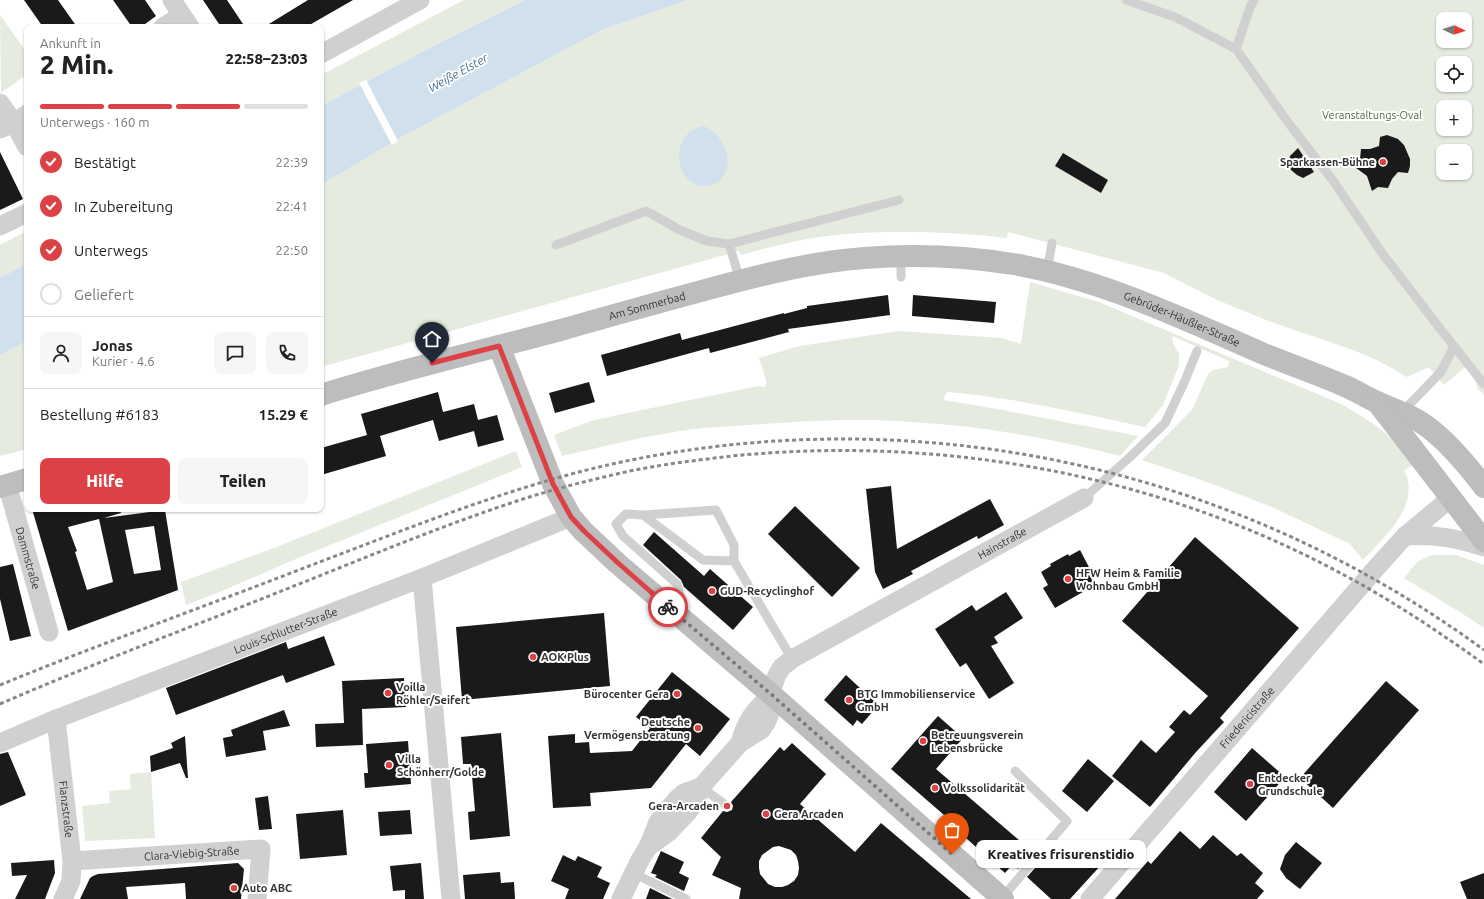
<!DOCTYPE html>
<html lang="de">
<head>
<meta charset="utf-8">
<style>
	body { margin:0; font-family:Ubuntu,sans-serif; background:#f6f6f6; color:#222; height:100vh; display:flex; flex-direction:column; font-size:15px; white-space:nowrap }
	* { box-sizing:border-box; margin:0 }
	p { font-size:13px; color:#767676 }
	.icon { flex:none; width:22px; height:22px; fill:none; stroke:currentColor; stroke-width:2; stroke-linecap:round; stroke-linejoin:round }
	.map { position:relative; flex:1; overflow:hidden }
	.side { position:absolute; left:24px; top:24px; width:300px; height:488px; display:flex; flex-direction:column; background:#fff; border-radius:8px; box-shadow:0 1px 3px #0004 }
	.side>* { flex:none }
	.needle { width:26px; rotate:94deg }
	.buttons { position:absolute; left:1436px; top:12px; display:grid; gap:8px }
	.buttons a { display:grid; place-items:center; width:36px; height:36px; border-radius:8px; background:#fff; box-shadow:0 1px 3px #0004; font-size:20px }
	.pin { position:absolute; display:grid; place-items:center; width:34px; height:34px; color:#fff; margin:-41px -17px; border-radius:50% 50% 50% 0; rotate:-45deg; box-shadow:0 0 4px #0007 }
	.pin .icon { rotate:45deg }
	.courier { position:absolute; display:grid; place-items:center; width:40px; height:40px; margin:-20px; border:3px solid #dc4245; border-radius:50%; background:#fff; color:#222; box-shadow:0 1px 5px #0007 }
	.bubble { position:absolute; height:28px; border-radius:8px; background:#fff; box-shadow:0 1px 3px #0004; font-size:13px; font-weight:800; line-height:28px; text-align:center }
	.head em { font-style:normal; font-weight:800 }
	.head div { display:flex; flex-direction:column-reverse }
	.head { display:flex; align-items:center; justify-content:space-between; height:68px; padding:0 16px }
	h1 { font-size:26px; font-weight:800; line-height:30px }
	.bar { display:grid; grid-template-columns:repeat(4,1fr); gap:6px 4px; align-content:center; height:48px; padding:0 16px }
	.bar i { height:5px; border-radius:3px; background:#e0e0e0 }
	.bar .current { background:#dc4245 }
	.bar p { grid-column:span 4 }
	.line { display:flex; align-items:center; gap:10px; padding:0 16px; border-top:1px solid #e0e0e0 }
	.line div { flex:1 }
	.round { display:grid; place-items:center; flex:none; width:42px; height:42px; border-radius:8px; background:#f6f6f6 }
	ol { padding:0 16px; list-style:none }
	li { display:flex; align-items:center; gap:12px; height:44px }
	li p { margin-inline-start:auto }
	li .icon { padding:4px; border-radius:50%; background:#dc4245; color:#fff; stroke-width:4 }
	li:last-child { color:#767676 }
	li i { width:22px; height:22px; border:2px solid #e0e0e0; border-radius:50% }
	.button { display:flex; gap:8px; margin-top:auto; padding:8px 16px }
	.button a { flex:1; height:46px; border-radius:8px; background:#dc4245; color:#fff; font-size:16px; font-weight:800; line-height:46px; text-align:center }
	.button a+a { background:#f6f6f6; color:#222 }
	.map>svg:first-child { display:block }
	.green { fill:#e5ebdf; fill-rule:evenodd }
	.water { fill:#d0e0ec }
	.pier { fill:#fff }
	.building { fill:#1a1a1a; fill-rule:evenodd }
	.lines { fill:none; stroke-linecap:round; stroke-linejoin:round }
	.lane { stroke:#d0d0d0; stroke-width:9 }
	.street { stroke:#d0d0d0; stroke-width:19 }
	.secondary { stroke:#bdbdbd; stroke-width:22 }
	.rail { stroke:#888; stroke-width:3; stroke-dasharray:4 3; stroke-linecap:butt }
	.done { stroke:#7a7a7a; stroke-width:4; stroke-dasharray:0 7.2 }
	.route { stroke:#dc4245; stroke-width:5 }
	.poi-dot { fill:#dc4245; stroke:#fff; stroke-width:1.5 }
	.labels { text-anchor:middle; stroke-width:4; stroke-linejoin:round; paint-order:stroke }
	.park-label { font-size:11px; fill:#536d41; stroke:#fff }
	.poi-label { font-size:11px; font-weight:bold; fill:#333; stroke:#fff; text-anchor:start }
	.street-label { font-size:11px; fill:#333; stroke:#fff }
	.water-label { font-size:12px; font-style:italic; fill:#446f91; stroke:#fff }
</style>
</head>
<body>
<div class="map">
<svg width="1484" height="899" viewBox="0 0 1484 899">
	<rect width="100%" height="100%" fill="#fff"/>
	<!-- green -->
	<path class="green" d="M464,0H525L422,52L321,106V75Z
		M688,0H1484V395L1478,389L1475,380L1465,367L1444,385L1429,367L1407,377L1379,361L1353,350L1266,320L1217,300L1164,273L1008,232L1007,238C945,231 881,229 819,237C792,241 767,248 741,255L739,251L321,367V185L398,139L602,30ZM1443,19H1465V41H1443ZM1443,63H1465V85H1443ZM1443,107H1465V129H1443ZM1443,151H1465V173H1443Z
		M0,15L27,53V81L23,77L1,93Z
		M27,231V263L0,278V245Z
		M1030,282L1099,302L1341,404C1372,422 1392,434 1413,465L1404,470C1422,505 1384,537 1363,560L1350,544L1272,507L1210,483L1142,460L1192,410L1208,374L1213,370L1228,367L1229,361L1172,336L1173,343L1179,354V365L1163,405L1145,427C1079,413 1013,397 947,392L943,400L986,407L1138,436L1120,456C1052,438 982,426 912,422C858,418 803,421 749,425C726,427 703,427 680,431C640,437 601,447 562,456L554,435L594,420L758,386L766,387V380L759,358L800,346L898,331L1001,338L1021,344Z
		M27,341V449L0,456V355Z
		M516,451L522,467C450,497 376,526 303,556C264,572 226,591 186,605L181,582L274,548Z
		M1431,555H1456L1484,565V628L1463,614L1404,578L1417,562Z
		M151,772L155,838L85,841L82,806L110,803L109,791L131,789L130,774Z"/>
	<!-- water -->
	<path class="water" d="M525,0H688L602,30L398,139L321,185V106L422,52Z
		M703,126C723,132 737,164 720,180C714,187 704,186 696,186C692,182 685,178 683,173C674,154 681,130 703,126Z
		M27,263V341L0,355V278Z"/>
	<!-- pier -->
	<path class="pier" d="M366,80L398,141L392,145L359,83Z"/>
	<!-- building -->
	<path class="building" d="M24,0H58L77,27H43Z
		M113,0H145L156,16L141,27H132Z
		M203,0H227L245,27H221Z
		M308,0H353L306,27H264Z
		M1387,135L1398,139L1404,145L1410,159V166L1408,173L1398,172L1392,179L1388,188L1378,187L1372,191L1367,176L1352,165L1360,159L1361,149H1370L1379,146L1380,137Z
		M1298,148L1314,172L1303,178L1297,175L1291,170L1289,162L1290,156Z
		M0,152L23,199L0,210Z
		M1063,153L1108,180L1101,193L1055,166Z
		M888,295L890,315L788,329L789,332L710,353L709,348L607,376L601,355L680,333L682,340L784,313V314L807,308V306Z
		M913,295L996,302L994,323L912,316Z
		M589,382L595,402L555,413L549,393Z
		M438,392L443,412L474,404L478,420L497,415L504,440L478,447L474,431L439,441L433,420L380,436L386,456L321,475V448L367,435L361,414Z
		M891,486L897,549L990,499L1004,525L978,539L977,536L911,571L913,574L883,589L875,572L866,489Z
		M795,506L860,568L832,597L768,534Z
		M32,509H120L121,513L104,518L165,510L178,590L68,631ZM99,519L113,582L87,590L75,552L77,551L68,527ZM154,526L161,570L134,574L125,530Z
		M654,532L704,576L710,569L753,607L733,630L684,587L681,580L643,545Z
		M1195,537L1299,628L1220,718L1224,722L1196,752L1150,807L1112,776L1141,740L1156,753L1175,732L1169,727L1184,710L1190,715L1208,696L1122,621Z
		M1080,550L1091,571L1088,573L1095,585L1055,608L1043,588L1048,585L1041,572L1051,566L1050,564L1068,554L1069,556Z
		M13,564L31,636L10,641L0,599V567Z
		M1006,592L1023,618L994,637L998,643L991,646L1014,683L989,699L966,663L960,667L935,629L972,605L976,611Z
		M604,613L610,686L462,700L456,627Z
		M324,636L335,665L286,683L283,675L176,715L166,688L286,642L288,649Z
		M672,672L730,719L700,756L686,744L651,788L590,793L591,806L553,808L548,736L575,734V743L589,742L590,753L632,751L650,728L636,717Z
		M846,675L874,701L870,706L874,710L862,724L857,720L853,726L824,700Z
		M404,678L406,707L362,709L363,745L316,747L315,724L344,723L342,681Z
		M1386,681L1419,710L1333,808L1300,778Z
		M284,710L290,726L263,731L266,750L226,757L223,738L233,736L231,730Z
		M938,716L963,738L936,769L1033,852L1018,869L1013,864L1005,873L957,830L959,828L891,769Z
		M501,733L510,836L470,840L468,812L475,811L471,764H463L461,737Z
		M185,736L188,778H186L180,763L151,772L150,756L173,748L171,743Z
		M408,741L411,784L365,788L364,773H368L366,744Z
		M792,743L826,774L800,804L855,852L881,823L971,899H739L741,888L712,875L721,857L701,838L723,811L727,812L732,810L733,806L731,802L780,747L784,751ZM779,846L791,850L796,855L798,861L799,868L798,875L794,881L788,885L782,887H775L768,884L760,874L759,868V861L762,855L773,847Z
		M1252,748L1285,777L1246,821L1214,792Z
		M8,752L26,795L0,806V754Z
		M1088,759L1114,781L1087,812L1062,791Z
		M268,796L272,829L259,830L255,798Z
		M343,810L347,855L300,859L296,814Z
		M410,810L412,834L380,836L378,812Z
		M1180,831L1200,849L1213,835L1237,856L1241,853L1263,873L1255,883L1264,891L1257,899H1115L1148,861L1151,864Z
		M1296,842L1322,863L1300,889L1286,878L1280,869L1285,855Z
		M1079,843L1102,864L1070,899H1051L1027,877L1042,860L1044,863L1049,857L1058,866Z
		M661,851L684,862L679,873L689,878L684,891L655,877L657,875L651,873Z
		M563,855L575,861L578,856L602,867L597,877L610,883L603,899H565L569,889L551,881Z
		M54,860L55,873L45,899H15L27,875L12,876L11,863Z
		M238,863L244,869L241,899H186L185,883L126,887L128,899H80L90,878L93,876L98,874Z
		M421,863L424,899H405V890L393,891L390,866Z
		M500,872L501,883L514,882L515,899H465L463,875Z
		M1484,873V899H1467L1460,882Z
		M650,888L672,899H646Z"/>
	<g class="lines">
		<!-- lane -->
		<path class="lane" d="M1126,0L1175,17L1236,49L1287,121L1334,182L1382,253L1438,326L1484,384
			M1236,49L1250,7L1254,0
			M729,244L740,280
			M556,245L646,211L682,231L707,241L729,244L899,200
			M901,256V277
			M1047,271L1052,243
			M1402,412L1440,373L1454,347
			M1084,498L1129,458L1165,423L1184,383L1197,351
			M643,515L703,560L734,561
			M685,615L677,584L623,536L616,524L626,514L643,515L716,510L734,545V561L792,659
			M701,787L727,806
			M633,873L686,899
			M1002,898L1067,821L1015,771"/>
		<!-- street -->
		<g class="street">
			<path d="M172,0L190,27"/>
			<path d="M163,27L182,15"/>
			<path d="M321,54L420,0"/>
			<path d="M0,103L14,123L27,147"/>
			<path d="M0,129L14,123L27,114"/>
			<path d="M0,226L27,213"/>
			<path id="s1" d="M7,484L49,632"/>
			<path d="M1405,536C1434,534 1456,538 1484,547"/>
			<path d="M422,578L451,899"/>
			<path id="s2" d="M56,719L72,861L71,881L63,899"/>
			<path id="s3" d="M0,743L56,719L422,578L571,517"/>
			<path d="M740,743C746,721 754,710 772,695"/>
			<path id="s4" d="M648,847L669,832L688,812L697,799L701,787L740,743L761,730L766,723L771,711L773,685L777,675L782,667L792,659L1084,498"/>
			<path id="s5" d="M72,861L261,849L257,899"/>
			<path d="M621,899L640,860L648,847L658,822L677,799L684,793L701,787"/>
			<path id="s6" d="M1090,899L1377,567L1405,536L1452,497"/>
		</g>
		<!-- secondary -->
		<g class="secondary">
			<path d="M499,346L553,484L571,517L583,531L617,563L772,695L1003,899"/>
			<path id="s7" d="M321,395C400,370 481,351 561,330C609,316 657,303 705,290C757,276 810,262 864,258C913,254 964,256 1013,264C1101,279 1183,319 1264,354C1291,365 1319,375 1345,386C1357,391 1367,398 1379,403C1396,410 1414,416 1429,428C1450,444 1468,466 1484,487"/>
			<path d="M1377,402L1484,541"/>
			<path d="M0,487L27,479"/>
		</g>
		<!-- rail -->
		<path class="rail" d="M0,685C102,643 206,606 309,566C415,526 521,482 631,460C931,400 1238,470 1484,650
			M0,704C92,664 186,629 279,592C360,560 440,526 523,499C558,488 594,479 630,471C664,464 698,460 732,456C942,435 1158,474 1344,575C1393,601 1439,632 1484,664"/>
	</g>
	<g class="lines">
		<!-- done -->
		<path class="done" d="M668,607L772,695L952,854"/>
		<!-- route -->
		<path class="route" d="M432,363L499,346L553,484L571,517L584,531L617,562L668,607"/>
	</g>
	<!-- markers -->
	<g class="poi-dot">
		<circle cx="1383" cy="162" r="4"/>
		<circle cx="1068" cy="579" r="4"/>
		<circle cx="712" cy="591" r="4"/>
		<circle cx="533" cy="657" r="4"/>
		<circle cx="388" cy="693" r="4"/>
		<circle cx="677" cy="694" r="4"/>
		<circle cx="849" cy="700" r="4"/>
		<circle cx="698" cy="728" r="4"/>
		<circle cx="923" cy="741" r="4"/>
		<circle cx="389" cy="765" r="4"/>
		<circle cx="1250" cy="784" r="4"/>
		<circle cx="935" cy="788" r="4"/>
		<circle cx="727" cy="806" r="4"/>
		<circle cx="766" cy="814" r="4"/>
		<circle cx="234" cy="888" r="4"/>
	</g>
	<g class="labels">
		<!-- park labels -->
		<g class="park-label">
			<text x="1372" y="119">Veranstaltungs-Oval</text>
		</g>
		<!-- poi labels -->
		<g class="poi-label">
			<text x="1375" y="166" text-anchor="end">Sparkassen-Bühne</text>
			<text x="1076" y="577">HFW Heim &amp; Familie<tspan x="1076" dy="13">Wohnbau GmbH</tspan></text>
			<text x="720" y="595">GUD-Recyclinghof</text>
			<text x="541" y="661">AOK Plus</text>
			<text x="396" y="691">Voilla<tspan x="396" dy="13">Röhler/Seifert</tspan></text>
			<text x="669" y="698" text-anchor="end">Bürocenter Gera</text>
			<text x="857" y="698">BTG Immobilienservice<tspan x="857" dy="13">GmbH</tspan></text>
			<text x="690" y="726" text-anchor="end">Deutsche<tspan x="690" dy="13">Vermögensberatung</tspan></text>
			<text x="931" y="739">Betreuungsverein<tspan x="931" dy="13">Lebensbrücke</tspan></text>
			<text x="397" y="763">Villa<tspan x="397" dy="13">Schönherr/Golde</tspan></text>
			<text x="1258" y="782">Entdecker<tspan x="1258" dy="13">Grundschule</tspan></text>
			<text x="943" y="792">Volkssolidarität</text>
			<text x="719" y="810" text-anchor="end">Gera-Arcaden</text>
			<text x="774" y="818">Gera Arcaden</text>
			<text x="242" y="892">Auto ABC</text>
		</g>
		<!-- street labels -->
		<g class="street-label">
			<text dy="4" stroke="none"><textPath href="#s7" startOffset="338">Am Sommerbad</textPath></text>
			<text dy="4" stroke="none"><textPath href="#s7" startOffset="888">Gebrüder-Häußler-Straße</textPath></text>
			<text dy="4" stroke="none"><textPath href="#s4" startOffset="486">Hainstraße</textPath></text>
			<text dy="4" stroke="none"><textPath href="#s1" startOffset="77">Dammstraße</textPath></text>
			<text dy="4" stroke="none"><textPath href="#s3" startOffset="307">Louis-Schlutter-Straße</textPath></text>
			<text dy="4" stroke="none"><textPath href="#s6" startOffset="240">Friedericistraße</textPath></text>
			<text dy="4" stroke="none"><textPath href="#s2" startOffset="91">Flanzstraße</textPath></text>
			<text dy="4" stroke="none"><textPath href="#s5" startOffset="120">Clara-Viebig-Straße</textPath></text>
		</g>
		<!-- water labels -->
		<g class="water-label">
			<text transform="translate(458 73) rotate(-29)" y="4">Weiße Elster</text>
		</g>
	</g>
</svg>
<div class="buttons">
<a><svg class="needle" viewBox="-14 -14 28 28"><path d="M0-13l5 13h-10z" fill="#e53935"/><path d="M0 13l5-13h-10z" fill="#767676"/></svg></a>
<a><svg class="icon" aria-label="locate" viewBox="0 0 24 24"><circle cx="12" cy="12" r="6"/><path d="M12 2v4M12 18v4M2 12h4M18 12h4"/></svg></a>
<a>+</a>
<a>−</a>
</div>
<div class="pin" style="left:952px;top:854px;background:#ea580c"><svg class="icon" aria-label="bag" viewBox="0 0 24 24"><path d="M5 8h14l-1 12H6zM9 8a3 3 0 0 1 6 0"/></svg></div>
<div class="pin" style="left:432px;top:363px;background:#1f2937"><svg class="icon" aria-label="home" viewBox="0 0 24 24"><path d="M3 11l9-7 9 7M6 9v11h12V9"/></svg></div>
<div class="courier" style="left:668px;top:607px"><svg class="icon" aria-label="bike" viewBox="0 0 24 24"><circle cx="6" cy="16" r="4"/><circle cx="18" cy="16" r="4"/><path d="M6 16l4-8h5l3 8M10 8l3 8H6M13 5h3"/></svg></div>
<div class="bubble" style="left:976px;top:840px;width:170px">Kreatives frisurenstidio</div>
<section class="side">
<div class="head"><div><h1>2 Min.</h1><p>Ankunft in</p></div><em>22:58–23:03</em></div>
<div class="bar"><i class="current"></i><i class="current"></i><i class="current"></i><i></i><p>Unterwegs · 160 m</p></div>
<ol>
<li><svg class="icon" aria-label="check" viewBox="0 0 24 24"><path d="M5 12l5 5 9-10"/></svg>Bestätigt<p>22:39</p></li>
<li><svg class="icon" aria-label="check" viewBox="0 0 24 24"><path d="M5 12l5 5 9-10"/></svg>In Zubereitung<p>22:41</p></li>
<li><svg class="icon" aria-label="check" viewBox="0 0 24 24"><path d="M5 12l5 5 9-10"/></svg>Unterwegs<p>22:50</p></li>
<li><i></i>Geliefert</li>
</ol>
<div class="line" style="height:72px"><a class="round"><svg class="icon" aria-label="person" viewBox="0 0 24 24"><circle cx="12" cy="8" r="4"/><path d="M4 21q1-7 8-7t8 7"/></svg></a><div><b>Jonas</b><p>Kurier · 4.6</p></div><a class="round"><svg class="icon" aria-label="chat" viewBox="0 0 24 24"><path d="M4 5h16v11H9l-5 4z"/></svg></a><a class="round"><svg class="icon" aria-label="phone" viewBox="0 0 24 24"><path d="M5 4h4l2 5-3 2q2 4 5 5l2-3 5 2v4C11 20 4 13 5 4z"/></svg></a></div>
<div class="line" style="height:52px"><div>Bestellung #6183</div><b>15.29 €</b></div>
<div class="button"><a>Hilfe</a><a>Teilen</a></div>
</section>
</div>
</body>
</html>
